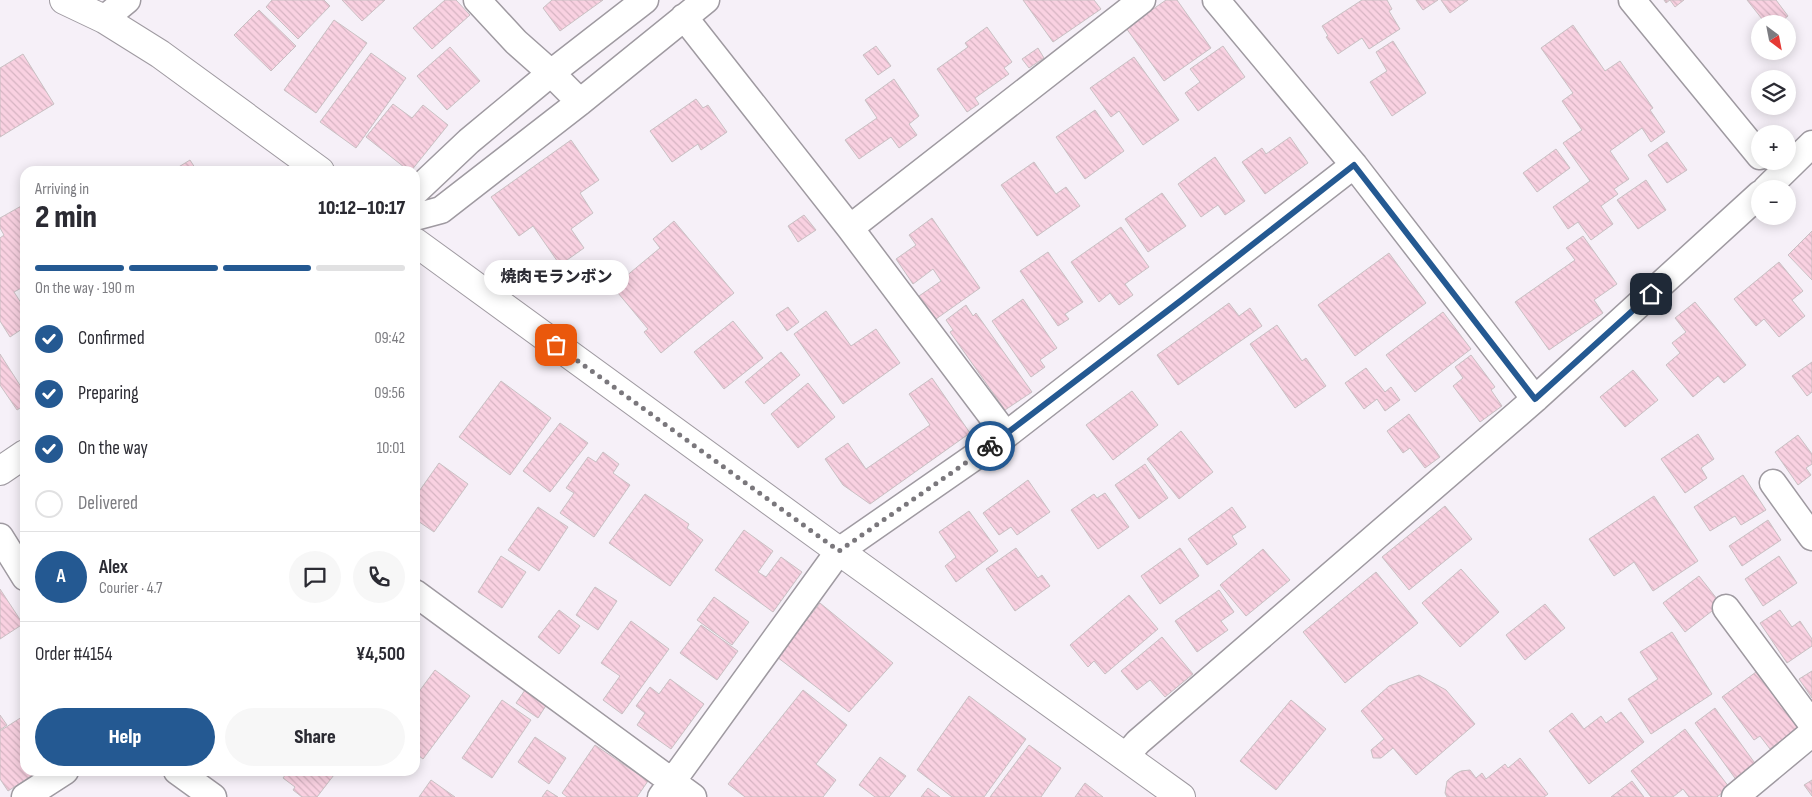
<!DOCTYPE html>
<html lang="en">
<head>
<meta charset="utf-8">
<style>
	body { margin:0; font-family:"Sofia Sans Condensed","Noto Sans JP",sans-serif; background:#f7f7f7; color:#2b2b33; height:100vh; display:flex; flex-direction:column; font-size:19px; white-space:nowrap }
	* { box-sizing:border-box; margin:0 }
	p { font-size:16px; color:#7c7c81 }
	.icon { flex:none; width:28px; height:28px; fill:none; stroke:currentColor; stroke-width:2; stroke-linecap:round; stroke-linejoin:round }
	.map { position:relative; flex:1; overflow:hidden }
	.drawer { position:absolute; left:20px; top:166px; width:400px; height:610px; display:flex; flex-direction:column; background:#fff; border-radius:15px; box-shadow:0 2px 12px #0003 }
	.drawer>* { flex:none }
	.needle { width:32px; rotate:148deg }
	.tools { position:absolute; left:1751px; top:15px; display:grid; gap:10px }
	.tools a { display:grid; place-items:center; width:45px; height:45px; border-radius:50%; background:#fff; box-shadow:0 2px 12px #0003; font-size:25px }
	.pin { position:absolute; display:grid; place-items:center; width:42px; height:42px; color:#fff; margin:-21px; border-radius:10px; box-shadow:0 2px 8px #0006 }
	.courier { position:absolute; display:grid; place-items:center; width:50px; height:50px; margin:-25px; border:4px solid #245992; border-radius:50%; background:#fff; color:#222; box-shadow:0 1px 6px #0007 }
	.bubble { position:absolute; height:35px; border-radius:18px; background:#fff; box-shadow:0 2px 12px #0003; font-size:16px; font-weight:800; line-height:35px; text-align:center }
	.headline em { font-style:normal; font-weight:800 }
	.headline div { display:flex; flex-direction:column-reverse }
	.headline { display:flex; align-items:center; justify-content:space-between; height:85px; padding:0 15px }
	h1 { font-size:32px; font-weight:800; line-height:38px }
	.bar { display:grid; grid-template-columns:repeat(4,1fr); gap:8px 5px; align-content:center; height:60px; padding:0 15px }
	.bar i { height:6px; border-radius:4px; background:#e1e1e2 }
	.bar .selected { background:#245992 }
	.bar p { grid-column:span 4 }
	.line { display:flex; align-items:center; gap:12px; padding:0 15px; border-top:1px solid #e1e1e2 }
	.line div { flex:1 }
	.round { display:grid; place-items:center; flex:none; width:52px; height:52px; border-radius:26px; background:#f7f7f7 }
	ol { padding:0 15px; list-style:none }
	li { display:flex; align-items:center; gap:15px; height:55px }
	li p { margin-inline-start:auto }
	li .icon { padding:5px; border-radius:50%; background:#245992; color:#fff; stroke-width:4 }
	li:last-child { color:#7c7c81 }
	li i { width:28px; height:28px; border:2px solid #e1e1e2; border-radius:50% }
	.button { display:flex; gap:10px; margin-top:auto; padding:10px 15px }
	.button a { flex:1; height:58px; border-radius:30px; background:#245992; color:#fff; font-size:20px; font-weight:800; line-height:58px; text-align:center }
	.button a+a { background:#f7f7f7; color:#2b2b33 }
	.map>svg:first-child { display:block }
	.building { fill:url(#building-back-hatch); stroke:#c9c0c3 }
	.lines { fill:none; stroke-linecap:round; stroke-linejoin:round }
	.minor-casing { stroke:#9f9aa1; stroke-width:29 }
	.tertiary-casing { stroke:#9f9aa1; stroke-width:30 }
	.minor { stroke:#fff; stroke-width:26 }
	.tertiary { stroke:#fff; stroke-width:28 }
	.done { stroke:#7a777c; stroke-width:5; stroke-dasharray:0 9 }
	.route { stroke:#245992; stroke-width:6 }
</style>
</head>
<body>
<div class="map">
<svg width="1812" height="797" viewBox="0 0 1812 797">
	<defs>
		<pattern id="building-back-hatch" width="6" height="6" patternUnits="userSpaceOnUse" patternTransform="scale(1.25)"><rect width="6" height="6" fill="#f9d1e1"/><path d="M-1 5l2 2M0 0l6 6M5-1l2 2" fill="none" stroke="#d6b4c2"/></pattern>
	</defs>
	<rect width="100%" height="100%" fill="#f6f0f8"/>
	<!-- building -->
	<path class="building" d="M272,0H324L330,6L298,39L266,7Z
		M342,0H385L362,21Z
		M445,0H456L470,15L432,49L413,28Z
		M552,0H603L560,31L543,8Z
		M1023,0H1094L1101,9L1053,42Z
		M1166,0H1177L1211,48L1164,81L1126,28Z
		M1362,0H1387L1392,9L1389,11L1400,29L1369,49L1362,38L1338,54L1326,37L1328,36L1322,26Z
		M1416,0H1438L1423,10Z
		M1441,0H1468L1450,13Z
		M1664,0H1684L1675,7L1670,0L1666,3Z
		M1747,0H1776L1788,16L1778,24H1766Z
		M259,10L296,46L271,71L234,35Z
		M334,20L367,43L316,113L284,90Z
		M1573,25L1605,71L1620,61L1653,108L1650,110L1665,132L1651,142L1642,128L1610,151L1629,179L1614,189L1618,194L1601,206L1613,224L1591,240L1578,222L1568,229L1553,207L1590,181L1563,143L1582,130L1562,101L1573,93L1541,48Z
		M987,27L1012,62L1004,68L1009,74L975,98L979,104L967,112L937,69L968,47L965,43Z
		M1393,41L1426,93L1392,116L1370,82L1387,71L1376,52Z
		M876,46L891,66L878,75L863,55Z
		M1223,46L1245,77L1198,111L1185,93L1200,82L1190,69Z
		M450,47L480,81L447,110L417,76Z
		M1038,48L1044,58L1029,68L1022,59Z
		M371,53L406,78L356,148L320,122Z
		M23,54L54,104L0,137V68Z
		M1134,57L1179,120L1143,145L1119,111L1111,117L1090,88Z
		M894,79L919,116L909,124L917,135L899,148L891,137L859,159L845,140L877,118L865,100Z
		M696,99L703,108L708,105L727,132L701,150L698,144L672,162L650,131Z
		M393,104L412,118L423,105L448,125L411,171H409L366,137Z
		M1095,110L1124,151L1085,179L1056,137Z
		M1290,137L1308,163L1265,194L1242,162L1262,148L1266,154Z
		M571,140L599,180L580,193L593,213L571,229L584,248L560,265L533,226L519,236L491,197Z
		M1667,142L1687,170L1667,183L1648,155Z
		M1556,149L1570,168L1537,192L1523,173Z
		M1215,157L1245,201L1225,215L1218,205L1201,217L1178,184Z
		M190,160L197,171H172Z
		M1034,162L1056,194L1066,187L1080,206L1037,236L1001,185Z
		M1646,180L1666,210L1638,229L1617,200Z
		M1162,193L1186,226L1148,252L1125,219Z
		M23,205L25,208V286L14,292L25,309V327L10,337L0,321V238L4,235L0,228V218Z
		M804,215L816,230L798,242L788,226Z
		M932,218L980,288L936,319L919,296L941,281L933,269L913,284L896,259L916,245L909,235Z
		M674,221L734,293L661,353L644,332L648,329L613,287L660,248L653,239Z
		M1121,227L1149,267L1125,284L1133,295L1119,305L1110,293L1099,302L1071,262Z
		M1812,231V280L1788,255Z
		M1583,236L1617,284L1594,300L1603,313L1549,350L1515,302L1575,260L1566,248Z
		M1048,252L1083,302L1065,314L1069,319L1058,326L1020,271Z
		M1389,253L1426,303L1355,356L1318,305Z
		M1779,262L1803,291L1792,300L1805,316L1779,337L1764,319L1756,326L1734,299Z
		M1023,299L1057,348L1040,360L1045,367L1031,377L992,321Z
		M1695,302L1746,365L1724,383L1718,376L1693,397L1666,365L1680,353L1672,343L1686,332L1675,318Z
		M1229,303L1239,316L1250,308L1262,326L1178,385L1157,355Z
		M966,305L973,316L976,313L1032,392L1005,410L950,332L953,330L946,320Z
		M788,307L799,322L787,331L776,315Z
		M826,311L851,346L876,329L900,363L843,404L794,334Z
		M1443,312L1471,349L1415,392L1386,355Z
		M733,321L763,358L724,389L694,352Z
		M1277,325L1302,361L1306,358L1326,386L1295,408L1250,344Z
		M781,352L800,375L764,404L745,382Z
		M0,354L25,393V405L17,410L0,385Z
		M1471,355L1495,387L1491,390L1502,406L1480,422L1453,386L1463,378L1455,367Z
		M1812,362V392L1807,396L1792,376Z
		M1366,368L1385,392L1391,387L1400,400L1385,411L1377,399L1364,409L1345,383Z
		M1633,370L1658,400L1625,427L1600,397Z
		M932,378L970,433L870,504L843,485L825,459L848,443L866,469L930,425L909,394Z
		M501,381L551,418L510,475L459,437Z
		M808,383L835,417L798,448L771,414Z
		M1132,391L1158,425L1113,460L1086,425Z
		M1409,414L1440,457L1425,468L1410,448L1403,453L1387,431Z
		M560,423L588,443L550,492L523,471Z
		M1181,431L1213,472L1179,499L1147,459Z
		M1698,434L1714,459L1701,468L1707,478L1685,493L1661,459Z
		M1798,435L1812,454V464L1806,468L1811,475L1798,485L1775,452Z
		M603,452L619,464L613,473L630,485L594,537L560,513L574,493L566,488L588,457L596,462Z
		M439,463L468,484L434,532L415,519V497Z
		M1145,464L1168,498L1139,519L1115,485Z
		M1743,475L1766,510L1741,525L1735,516L1710,531L1694,507Z
		M1028,480L1050,512L1017,535L1011,527L999,535L983,513Z
		M1105,493L1129,527L1098,549L1071,510L1094,494L1097,498Z
		M645,494L689,524L687,528L703,540L670,586L609,543Z
		M1654,496L1698,561L1653,591L1634,562L1614,576L1589,539Z
		M1445,506L1472,539L1409,590L1382,557Z
		M538,507L568,527L539,571L508,550Z
		M1232,507L1246,527L1232,536L1237,544L1207,565L1188,539Z
		M969,511L998,551L956,582L945,566L956,557L939,532Z
		M1768,520L1781,540L1742,566L1729,546Z
		M744,530L773,551L758,572L766,577L781,557L802,572L773,612L715,570Z
		M1016,548L1038,578L1042,575L1050,586L1015,611L986,569Z
		M1180,548L1199,576L1160,604L1141,576Z
		M1263,549L1290,580L1246,616L1220,585Z
		M501,556L526,572L502,608L478,592Z
		M1779,556L1797,583L1763,606L1745,579Z
		M1461,569L1499,612L1460,647L1422,603Z
		M1376,572L1418,623L1345,683L1303,632Z
		M1699,576L1721,604L1685,632L1663,603Z
		M595,587L617,601L598,630L576,615Z
		M0,589L23,624L0,639Z
		M1219,590L1234,612L1221,621L1228,630L1197,652L1175,621Z
		M1129,595L1158,629L1105,674L1094,661L1088,667L1070,645Z
		M714,597L749,622L732,645L697,620Z
		M820,603L893,663L849,712L777,657Z
		M1545,604L1565,628L1525,660L1506,635Z
		M559,610L580,626L559,654L538,637Z
		M1780,610L1792,627L1800,621L1812,639V646L1787,663L1760,623Z
		M631,621L669,649L622,714L603,700L620,676L601,663Z
		M701,625L738,651L717,680L680,653Z
		M1672,632L1712,694L1651,734L1628,699L1658,679L1640,652Z
		M1162,637L1193,674L1165,697L1150,680L1137,690L1121,671Z
		M435,670L470,696L423,759L415,753V697Z
		M1812,671V698L1799,679Z
		M1756,672L1798,728L1770,749L1760,736L1754,740L1722,697Z
		M1419,675L1446,690L1475,724L1416,775L1393,748L1381,758H1373L1371,750L1384,739L1361,711L1389,686Z
		M670,679L704,704L671,749L637,725L645,713L636,706L650,687L659,694Z
		M525,690L547,704L538,718L516,703Z
		M803,690L847,725L816,764L836,780L823,797H745L728,784Z
		M969,696L1026,739L984,797H952L917,770Z
		M502,700L531,720L492,778L462,758Z
		M1291,700L1326,729L1276,790L1240,761Z
		M1715,708L1757,766L1737,781L1695,723Z
		M1621,712L1644,742L1589,784L1549,731L1572,713L1584,729L1601,716L1606,723Z
		M0,715L7,725L0,730Z
		M25,715V771H39L8,791L0,779V731Z
		M1685,729L1729,787L1717,797H1689L1683,789L1673,797H1651L1631,771Z
		M535,737L566,758L549,784L518,762Z
		M595,745L648,781L637,797H567L562,793Z
		M1029,745L1061,768L1041,797H990Z
		M880,757L906,776L889,797H875L859,785Z
		M1520,758L1548,794L1544,797H1447L1445,793L1447,781L1455,774L1461,771L1470,770L1476,778L1482,773L1486,779L1505,764L1508,768Z
		M288,771H337L317,797H302L293,790L295,787L283,778Z
		M431,780L455,797H419Z
		M1812,780V796L1804,785Z
		M1632,781L1644,797H1611Z
		M1085,783L1103,797H1075Z
		M928,788L940,797H921Z
		M547,790L558,797H542Z"/>
	<g class="lines">
		<defs>
			<path id="minor" d="M477,0L516,42L551,73L580,102
				M1216,0L1354,165L1535,399
				M1632,0L1760,156
				M684,17L850,228L1006,435
				M104,19L127,0
				M1766,189L1812,144
				M415,192L469,141L551,73L645,0
				M415,217L441,210L580,102L706,0
				M850,228L1142,0
				M1773,483L1812,537
				M0,537L25,577
				M415,593L693,797
				M1726,608L1812,724
				M1125,757L1138,742L1535,399L1760,194
				M177,771L213,797
				M25,797L65,771
				M661,797L839,551L1006,435L1354,165
				M1735,797L1812,733"/>
			<path id="tertiary" d="M64,0L104,19L160,54L320,171
				M415,242L839,551L1181,797
				M0,471L25,454"/>
		</defs>
		<!-- minor casing -->
		<use href="#minor" class="minor-casing"/>
		<!-- tertiary casing -->
		<use href="#tertiary" class="tertiary-casing"/>
		<!-- minor -->
		<use href="#minor" class="minor"/>
		<!-- tertiary -->
		<use href="#tertiary" class="tertiary"/>
	</g>
	<g class="lines">
		<!-- done -->
		<path class="done" d="M556,345L839,551L990,446"/>
		<!-- route -->
		<path class="route" d="M990,446L1183,299L1354,165L1535,399L1651,294"/>
	</g>
</svg>
<div class="tools">
<a><svg class="needle" viewBox="-14 -14 28 28"><path d="M0-13l5 13h-10z" fill="#e53935"/><path d="M0 13l5-13h-10z" fill="#7c7c81"/></svg></a>
<a><svg class="icon" aria-label="layers" viewBox="0 0 24 24"><path d="M12 4l9 5-9 5-9-5zM3 14l9 5 9-5"/></svg></a>
<a>+</a>
<a>−</a>
</div>
<div class="pin" style="left:556px;top:345px;background:#ea580c"><svg class="icon" aria-label="bag" viewBox="0 0 24 24"><path d="M5 8h14l-1 12H6zM9 8a3 3 0 0 1 6 0"/></svg></div>
<div class="pin" style="left:1651px;top:294px;background:#1f2937"><svg class="icon" aria-label="home" viewBox="0 0 24 24"><path d="M3 11l9-7 9 7M6 9v11h12V9"/></svg></div>
<div class="courier" style="left:990px;top:446px"><svg class="icon" aria-label="bike" viewBox="0 0 24 24"><circle cx="6" cy="16" r="4"/><circle cx="18" cy="16" r="4"/><path d="M6 16l4-8h5l3 8M10 8l3 8H6M13 5h3"/></svg></div>
<div class="bubble" style="left:484px;top:260px;width:145px">焼肉モランボン</div>
<section class="drawer">
<div class="headline"><div><h1>2 min</h1><p>Arriving in</p></div><em>10:12–10:17</em></div>
<div class="bar"><i class="selected"></i><i class="selected"></i><i class="selected"></i><i></i><p>On the way · 190 m</p></div>
<ol>
<li><svg class="icon" aria-label="check" viewBox="0 0 24 24"><path d="M5 12l5 5 9-10"/></svg>Confirmed<p>09:42</p></li>
<li><svg class="icon" aria-label="check" viewBox="0 0 24 24"><path d="M5 12l5 5 9-10"/></svg>Preparing<p>09:56</p></li>
<li><svg class="icon" aria-label="check" viewBox="0 0 24 24"><path d="M5 12l5 5 9-10"/></svg>On the way<p>10:01</p></li>
<li><i></i>Delivered</li>
</ol>
<div class="line" style="height:90px"><b class="round" style="background:#245992;color:#fff">A</b><div><b>Alex</b><p>Courier · 4.7</p></div><a class="round"><svg class="icon" aria-label="chat" viewBox="0 0 24 24"><path d="M4 5h16v11H9l-5 4z"/></svg></a><a class="round"><svg class="icon" aria-label="phone" viewBox="0 0 24 24"><path d="M5 4h4l2 5-3 2q2 4 5 5l2-3 5 2v4C11 20 4 13 5 4z"/></svg></a></div>
<div class="line" style="height:65px"><div>Order #4154</div><b>¥4,500</b></div>
<div class="button"><a>Help</a><a>Share</a></div>
</section>
</div>
</body>
</html>
